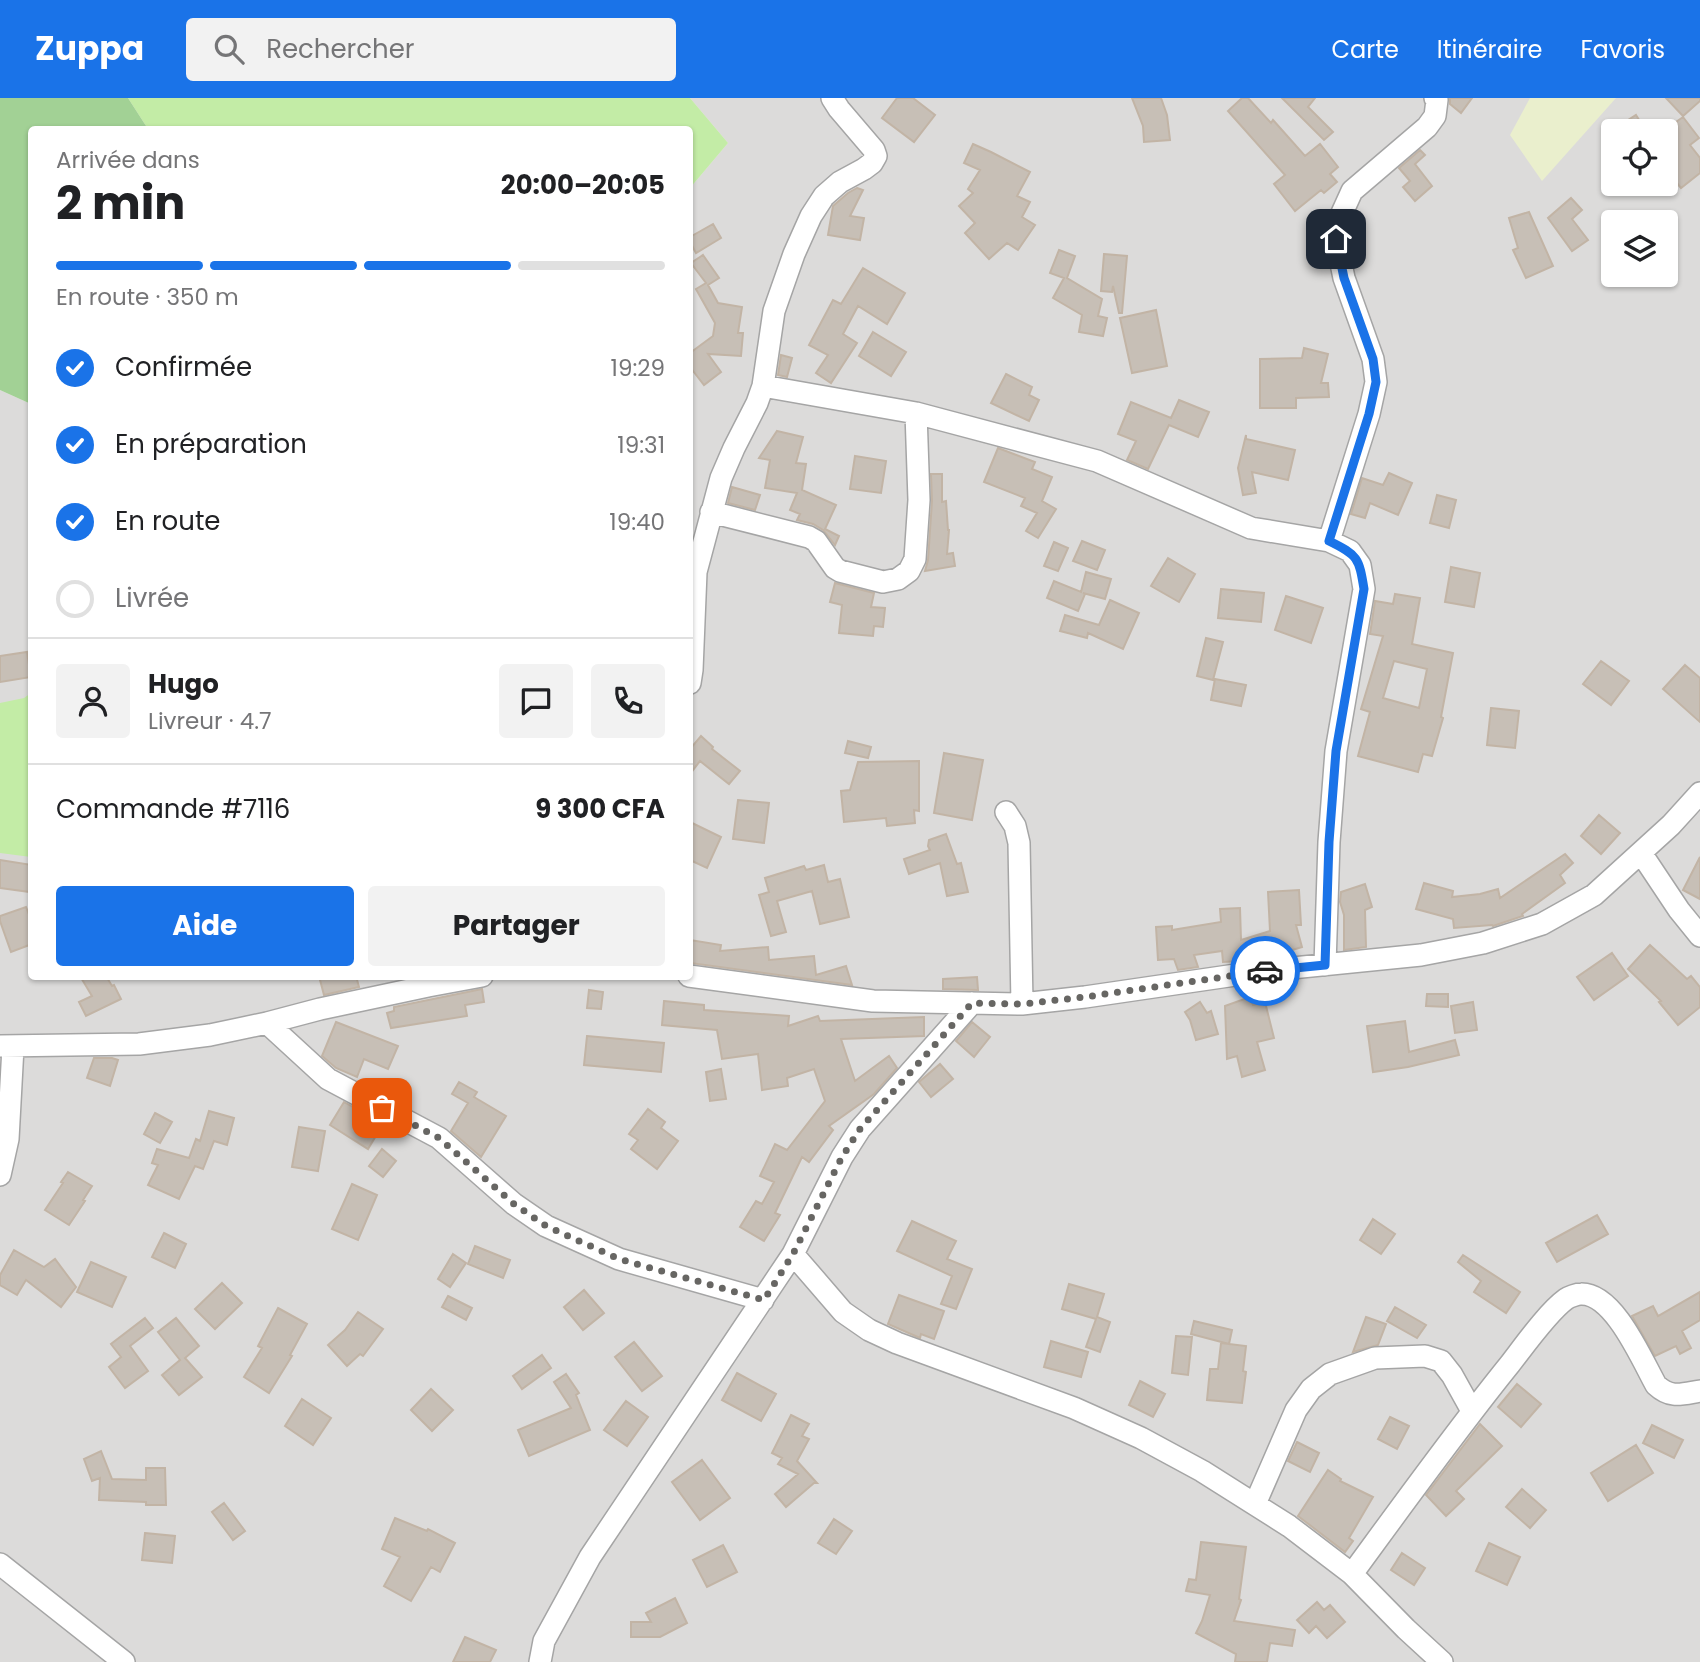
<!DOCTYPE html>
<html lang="fr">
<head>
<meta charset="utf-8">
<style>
	body { margin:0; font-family:Poppins,sans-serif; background:#f2f2f2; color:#202124; height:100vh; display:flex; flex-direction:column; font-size:26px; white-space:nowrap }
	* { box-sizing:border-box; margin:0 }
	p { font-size:23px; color:#757577 }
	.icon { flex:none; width:38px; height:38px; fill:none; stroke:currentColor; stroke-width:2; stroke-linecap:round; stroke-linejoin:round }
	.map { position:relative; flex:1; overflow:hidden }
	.details { position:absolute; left:28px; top:28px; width:665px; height:854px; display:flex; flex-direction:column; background:#fff; border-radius:7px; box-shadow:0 2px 5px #0004 }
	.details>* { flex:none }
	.buttons { position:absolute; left:1601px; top:21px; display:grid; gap:14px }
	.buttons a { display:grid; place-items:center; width:77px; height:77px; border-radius:7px; background:#fff; box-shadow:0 2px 5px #0004; font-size:35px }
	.pin { position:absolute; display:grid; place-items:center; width:60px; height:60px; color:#fff; margin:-30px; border-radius:14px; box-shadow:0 4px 10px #0006 }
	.courier { position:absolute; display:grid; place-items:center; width:70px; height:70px; margin:-35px; border:5px solid #1a73e8; border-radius:50%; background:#fff; color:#222; box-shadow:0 2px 9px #0007 }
	.head em { font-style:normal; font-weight:700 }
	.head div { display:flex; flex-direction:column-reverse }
	.head { display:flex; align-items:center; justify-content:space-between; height:119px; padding:0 28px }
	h1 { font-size:46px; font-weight:700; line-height:52px }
	.bar { display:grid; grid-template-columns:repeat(4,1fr); gap:10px 7px; align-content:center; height:84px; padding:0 28px }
	.bar i { height:9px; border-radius:5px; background:#e0e0e0 }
	.bar .current { background:#1a73e8 }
	.bar p { grid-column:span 4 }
	.line { display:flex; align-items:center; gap:18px; padding:0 28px; border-top:2px solid #e0e0e0 }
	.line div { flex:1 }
	.round { display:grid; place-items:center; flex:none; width:74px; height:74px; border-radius:7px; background:#f2f2f2 }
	ol { padding:0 28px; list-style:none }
	li { display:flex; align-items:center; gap:21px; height:77px }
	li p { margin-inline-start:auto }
	li .icon { padding:7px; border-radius:50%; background:#1a73e8; color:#fff; stroke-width:4 }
	li:last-child { color:#757577 }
	li i { width:38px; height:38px; border:4px solid #e0e0e0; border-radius:50% }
	.button { display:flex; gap:14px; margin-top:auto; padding:14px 28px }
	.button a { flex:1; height:80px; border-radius:7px; background:#1a73e8; color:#fff; font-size:28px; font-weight:700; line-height:80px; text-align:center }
	.button a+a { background:#f2f2f2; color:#202124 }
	header { display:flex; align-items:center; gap:42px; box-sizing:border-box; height:98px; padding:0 35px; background:#1a73e8; color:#fff }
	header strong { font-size:33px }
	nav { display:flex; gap:38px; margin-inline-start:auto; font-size:24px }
	.search { width:490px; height:63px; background:#f2f2f2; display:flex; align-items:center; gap:18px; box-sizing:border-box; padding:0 24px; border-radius:7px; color:#757577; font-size:26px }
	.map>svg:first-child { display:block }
	.residential { fill:#dcdbda; fill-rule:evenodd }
	.farmland { fill:#eaefcd }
	.grass { fill:#c3eca6 }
	.forest { fill:#a2d195 }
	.building { fill:#c7bfb6; stroke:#c2b4a5; stroke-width:2; fill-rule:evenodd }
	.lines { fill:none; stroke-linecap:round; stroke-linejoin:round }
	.minor-casing { stroke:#a5a5a5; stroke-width:24 }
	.minor { stroke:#fff; stroke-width:21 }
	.done { stroke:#676663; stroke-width:7; stroke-dasharray:0 12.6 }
	.route { stroke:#1a73e8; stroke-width:9 }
</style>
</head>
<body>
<header>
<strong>Zuppa</strong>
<div class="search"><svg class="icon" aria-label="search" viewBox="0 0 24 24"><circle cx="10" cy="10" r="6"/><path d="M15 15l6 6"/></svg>Rechercher</div>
<nav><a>Carte</a><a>Itinéraire</a><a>Favoris</a></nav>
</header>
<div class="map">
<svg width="1700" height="1564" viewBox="0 0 1700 1564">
	<rect width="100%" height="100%" fill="#efece3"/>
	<!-- residential -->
	<path class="residential" d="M690,0H1700V1564H0V292L31,306L32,878H690V90L728,45ZM1614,33H1666V86H1614ZM1614,124H1666V177H1614Z"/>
	<!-- farmland -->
	<path class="farmland" d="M1530,0H1616L1542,83L1510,37Z"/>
	<!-- grass -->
	<path class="grass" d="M128,0H690L728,45L690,90V32L148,31Z
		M31,595V759L0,755V605L24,600Z"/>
	<!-- forest -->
	<path class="forest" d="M0,0H128L148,31L32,32L31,306L0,292Z"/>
	<!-- building -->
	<path class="building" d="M897,0H913L935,17L914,44L882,20Z
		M1132,0H1161L1167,17L1170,42L1144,44L1143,28Z
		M1242,0H1248L1271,25L1273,22L1305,58L1320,46L1338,69L1330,76L1337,84L1324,95L1321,92L1295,113L1274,86L1285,77L1228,13Z
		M1282,0H1315L1308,9L1333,34L1324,42Z
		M1450,0H1472L1461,15L1450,6Z
		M1666,0H1700V3L1683,18Z
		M1636,17L1646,33H1631L1625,24Z
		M1683,19L1699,40L1690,47L1700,60V75L1681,90L1666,72L1676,64L1666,50V31Z
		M973,46L991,54L1030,74L1017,98L1030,104L1022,119L1035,127L1018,152L1007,145L989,161L965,135L975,125L959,108L973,95L968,91L980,72L964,65Z
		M1420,52L1425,57L1415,66L1432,88L1415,103L1403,89L1410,83L1399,70Z
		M857,90L863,92L850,118L864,120L860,142L828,137L833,108L848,95Z
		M1571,100L1582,112L1572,121L1588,142L1572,153L1548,120Z
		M1529,114L1553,168L1526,180L1513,152L1518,150L1509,120Z
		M713,126L721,140L696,155L690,144V139Z
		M1059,152L1075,158L1067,180L1102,201L1098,218L1107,220L1103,238L1079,234L1082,217L1053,200L1064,180L1050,175Z
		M1104,156L1127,158L1122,215H1119L1113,188L1112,194L1101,193Z
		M703,157L719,180L708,187L718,205L742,209L738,235H743L741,258L708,256L721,274L704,287L690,269V255L713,238L715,225L696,191L706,185L691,165Z
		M863,170L905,195L887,226L858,208L843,236L857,245L831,285L816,275L828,257L809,247L833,202L841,206Z
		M1156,212L1167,268L1132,275L1120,220Z
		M873,234L906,254L891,278L859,258Z
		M1304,250L1328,256L1321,285H1328L1329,299L1296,300V310H1260V261L1302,260Z
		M781,257L792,260L787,279L778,277Z
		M1006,276L1032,289L1029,297L1039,302L1029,323L991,305Z
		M1179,302L1209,314L1198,339L1169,327L1148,371L1127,362L1136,343L1118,336L1131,304L1171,320Z
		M777,333L803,339L796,365L806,366L802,392L836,407L825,431L839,438L835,447L823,432L813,426L797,422L800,416L790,412L797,395L765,390L770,362L759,360Z
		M1246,337V341L1295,352L1288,382L1252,374L1256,395L1243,397L1238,370Z
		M998,350L1035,364L1032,371L1052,379L1042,403L1056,411L1038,440L1026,433L1037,415L1021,408L1025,400L984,384Z
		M855,358L886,363L881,395L850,391Z
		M1389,375L1412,385L1398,417L1370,405L1365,420L1351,416L1362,380L1383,387Z
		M931,376H942V404L946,403L948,432H949L947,456L953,455L955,468L925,473L928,462L932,403Z
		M732,389L760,397L755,412L728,405Z
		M1437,397L1456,402L1449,430L1430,425Z
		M1082,443L1105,452L1097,472L1073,463Z
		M1054,444L1068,450L1058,473L1044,468Z
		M1168,460L1195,476L1179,504L1151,488Z
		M1451,469L1480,475L1474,509L1445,504Z
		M1086,474L1111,481L1105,501L1083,495L1085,496L1078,513L1047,500L1054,483L1081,494Z
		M835,485L874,495L871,509L885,510L883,529L874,528L873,538L839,535L842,507L830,504Z
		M1221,491L1264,495L1261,524L1218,520Z
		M1395,496L1420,500L1412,546L1453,555L1441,619L1443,620L1432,658L1423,656L1418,674L1358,658L1370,614L1361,611L1383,538L1370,536L1375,503L1393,506ZM1394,563L1427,571L1419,610L1383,600Z
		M1286,498L1323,510L1311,545L1275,532Z
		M1110,502L1139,515L1123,551L1088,535L1087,540L1060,533L1065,517L1099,527Z
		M1206,540L1223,544L1213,582L1197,578Z
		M27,554L31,579L0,584V558Z
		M1601,563L1629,583L1611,607L1583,586Z
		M1685,567L1700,580V624L1663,591Z
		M1215,581L1246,587L1241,608L1211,602Z
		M1491,610L1519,613L1515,650L1487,647Z
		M701,638L713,649L712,651L740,673L729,686L700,663L690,676V651Z
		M848,643L871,649L868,660L845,655Z
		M944,655L983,662L972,722L934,715Z
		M919,663V713L914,712L915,725L887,728L886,720L844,724L841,693L850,692L858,664Z
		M738,702L769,705L764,745L733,741Z
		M1599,717L1620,735L1601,756L1581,738Z
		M690,724L721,739L707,770L690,762Z
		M946,736L957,766L961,765L968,794L947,798L940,765L909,776L904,761L930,752L928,748L929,742Z
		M1565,756L1573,765L1560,777L1565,785L1522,816L1523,818L1493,828L1492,827L1454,830L1453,821L1416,811L1424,785L1453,793L1452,799L1480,796L1498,791L1500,800Z
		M1700,759V801L1683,792Z
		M0,762L32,767L30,794L0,790Z
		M824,767L828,784L840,781L849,819L820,826L812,793L777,803L786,834L771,838L759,797L769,794L765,780L804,768L806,772Z
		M1365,786L1372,809L1365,812L1366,849L1344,852V817L1340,804L1341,794Z
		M1299,792L1301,827H1296L1302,849L1269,859L1241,863L1223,864L1222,853L1194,857L1198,869L1178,872L1174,861L1158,862L1156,829L1172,828V832L1221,824L1220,811L1240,810L1241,842L1270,833L1268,794Z
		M26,809L32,824V846L11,854L0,823V818Z
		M690,842L721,847L720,853L768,849L769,862L814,858L816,877L846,868L852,887L690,865Z
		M1650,847L1687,881L1691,878L1700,889V909L1678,927L1659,904L1661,903L1628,871Z
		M1612,855L1628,878L1594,902L1577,879Z
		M80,878H106L112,888L114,887L121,901L86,918L79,904L92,898Z
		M319,878H356L359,889L324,897Z
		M977,879L978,892L943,891V881Z
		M482,891L484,904L465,907L467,918L391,930L387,915L394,913V909Z
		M589,892L603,894L601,911L587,910Z
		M1427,896H1448V909L1426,908Z
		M1250,899L1253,907L1265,904L1274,940L1257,944L1265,972L1242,979L1237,958L1227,961L1225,908Z
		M664,903L704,907V912L789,918L788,928L818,918L820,923L924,919V938L841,941L855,983L889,958L897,970L874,996L829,1028L833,1032L809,1064L802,1059L775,1115L780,1117L764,1143L740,1129L756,1103L762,1106L774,1084L760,1078L775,1046L787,1052L825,1003L814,971L787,980L788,988L762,992L758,956L722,961L717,932L662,927Z
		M1200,904L1207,915L1211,913L1218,936L1196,942L1190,922L1185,914Z
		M1473,904L1477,932L1455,935L1451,908Z
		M1405,923L1409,954L1455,942L1459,957L1408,969L1373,974L1367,928Z
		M336,924L398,948L388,971L364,961L357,979L336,970L322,958Z
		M972,924L990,939L974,959L956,943Z
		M587,938L664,945L661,974L584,967Z
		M94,960H112L118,962L110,988L87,980Z
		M940,966L953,981L931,999L919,984Z
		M721,971L726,1001L710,1003L706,974Z
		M459,984L477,994L474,999L506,1018L481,1059L451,1033L468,1005L452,996Z
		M344,1004L383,1026L368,1051L330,1027Z
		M648,1011L665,1024L661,1030L678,1043L657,1071L631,1051L638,1042L629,1036Z
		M209,1013L234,1020L227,1047L214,1043L203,1071L195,1068L179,1101L148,1087L158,1067L152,1065L157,1051L189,1060L196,1041L200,1043Z
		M155,1015L172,1024L160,1045L144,1036Z
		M299,1029L325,1033L318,1073L292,1069Z
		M382,1051L396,1063L383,1079L369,1068Z
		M68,1074L92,1088L83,1102L85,1103L69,1127L45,1112L63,1085L61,1084Z
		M352,1086L377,1097L358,1142L332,1131Z
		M1597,1117L1608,1136L1557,1164L1546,1145Z
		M1373,1121L1395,1136L1381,1156L1360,1142Z
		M912,1123L956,1143L947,1161L972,1171L956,1211L941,1206L952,1178L897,1153Z
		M164,1135L186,1146L175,1170L152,1159Z
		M475,1148L510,1162L503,1180L468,1166Z
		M14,1152L44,1169L55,1161L76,1189L61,1209L26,1182L17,1197L0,1187V1177Z
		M453,1156L466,1165L450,1189L438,1181Z
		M1463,1157L1520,1194L1506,1215L1474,1194L1481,1183L1458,1164Z
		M91,1164L126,1179L112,1209L77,1194Z
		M222,1185L242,1205L215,1231L195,1211Z
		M1069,1186L1104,1196L1097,1219L1110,1224L1100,1254L1086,1249L1096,1221L1062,1211Z
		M584,1192L604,1215L583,1232L564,1209Z
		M1700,1194V1222L1682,1233L1691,1250L1680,1256L1676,1248L1655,1258L1632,1218L1653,1208L1658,1218Z
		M899,1197L944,1213L934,1241L921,1236L920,1240L888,1226Z
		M448,1198L472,1210L466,1222L442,1209Z
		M1395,1209L1426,1227L1417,1240L1387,1223Z
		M278,1210L307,1226L290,1257L292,1258L269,1295L244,1279L262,1250L258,1248Z
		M358,1214L383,1231L363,1258L360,1256L347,1268L328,1247L345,1232Z
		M1366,1219L1386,1226L1378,1247L1353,1254Z
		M145,1220L153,1230L130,1248L148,1273L125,1290L109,1269L121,1259L111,1246Z
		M176,1220L199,1248L185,1260L202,1279L179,1297L162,1277L180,1262L158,1234Z
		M1194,1223L1232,1232L1229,1246L1191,1236Z
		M1176,1238L1192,1239L1188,1277L1172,1275Z
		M1051,1243L1088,1254L1081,1279L1044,1269Z
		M634,1244L662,1278L642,1293L615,1259Z
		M1221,1245L1246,1248L1243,1273L1246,1274L1242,1305L1207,1302L1210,1271H1218Z
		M542,1257L551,1270L522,1291L513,1278Z
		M737,1275L776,1296L761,1323L722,1302Z
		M566,1276L579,1295L576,1297L590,1332L529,1358L518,1332L571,1310L554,1284Z
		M1140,1283L1165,1296L1153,1319L1129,1307Z
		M1517,1286L1541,1306L1521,1329L1498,1309Z
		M431,1291L453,1312L432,1333L411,1312Z
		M302,1301L331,1320L313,1347L285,1328Z
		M626,1303L648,1319L627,1348L604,1332Z
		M791,1317L809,1326L802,1338L809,1341L797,1363L817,1385H814L786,1409L775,1396L798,1376L778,1366L782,1360L772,1355Z
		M1390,1319L1409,1328L1397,1351L1378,1341Z
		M1480,1326L1502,1348L1456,1393L1464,1401L1446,1418L1426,1397Z
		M1652,1327L1683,1342L1674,1360L1643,1345Z
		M1297,1344L1319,1355L1310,1374L1288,1363Z
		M1636,1347L1653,1375L1608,1403L1591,1375Z
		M101,1353L112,1381L146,1382V1370H165L166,1407H146V1404L99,1402L100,1380L92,1383L84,1361Z
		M702,1362L730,1400L700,1422L672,1384Z
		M1328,1372L1341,1381L1340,1383L1373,1399L1349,1440L1353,1443L1345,1454L1298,1418Z
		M1522,1391L1546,1412L1530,1430L1506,1409Z
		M224,1405L245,1433L233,1442L212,1414Z
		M395,1420L427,1433L428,1431L455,1445L440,1474L431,1469L411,1503L384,1488L400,1459L382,1451Z
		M834,1421L852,1433L836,1456L818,1445Z
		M145,1435L175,1438L172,1465L142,1462Z
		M1201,1444L1246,1449L1239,1501L1241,1502L1234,1523L1295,1532L1292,1548L1270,1545L1267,1564H1235L1236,1556L1196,1535L1202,1523L1210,1497L1186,1493L1189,1481L1196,1482Z
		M1489,1445L1520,1459L1507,1487L1476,1473Z
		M723,1447L737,1474L707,1489L693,1462Z
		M1402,1455L1425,1470L1414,1487L1391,1472Z
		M675,1500L687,1525L660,1539H631V1524H651L646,1515Z
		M1317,1504L1324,1512L1330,1507L1345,1524L1327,1540L1316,1528L1309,1535L1297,1522Z
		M465,1539L496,1552L490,1564H453Z"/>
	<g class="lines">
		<defs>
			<path id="minor" d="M763,288L916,315L1097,363L1251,430L1329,443L1350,453L1360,467L1364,491L1336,653L1329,744L1325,867
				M711,414L809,439L816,443L835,470L840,473L883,484L898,481L909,473L915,461L919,402L916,315
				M1329,443L1369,316L1376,284L1373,261L1344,180L1336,141L1342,115L1352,93L1427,29L1435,18L1437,2L1435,0
				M690,585L692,572L696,474L721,380L734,350L757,305L763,288L774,213L794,156L811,118L824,98L840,84L864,71L872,65L876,58L874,52L839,11L832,0
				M1006,714L1015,728L1019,745L1022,906
				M1641,755L1679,812L1700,838
				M689,878L873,903L1022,906L1085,899L1263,873L1421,857L1483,845L1542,826L1594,797L1671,727L1700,695
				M267,925L328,981L439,1040L514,1106L546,1128L619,1161L763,1202
				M0,948L139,946L210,937L267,925L320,911L428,888L482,878
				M0,1077L8,1041L13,949
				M793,1156L843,1214L869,1232L897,1245L1074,1310L1141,1340L1202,1373L1289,1428L1352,1476L1406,1531L1442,1564
				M1255,1406L1296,1312L1311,1291L1330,1276L1375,1260L1425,1258L1441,1263L1452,1277L1472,1313
				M0,1466L124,1564
				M1352,1476C1404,1405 1455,1334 1510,1266C1524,1248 1548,1214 1566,1201C1569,1199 1577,1196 1581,1196C1614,1195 1642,1262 1656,1287C1671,1301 1682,1296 1700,1293
				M540,1564L544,1543L590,1459L793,1156L842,1059L860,1031L972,905"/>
		</defs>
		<!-- minor casing -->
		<use href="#minor" class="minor-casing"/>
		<!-- minor -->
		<use href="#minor" class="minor"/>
	</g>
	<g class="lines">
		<!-- done -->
		<path class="done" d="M382,1010L439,1040L514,1106L546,1128L619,1161L764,1202L793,1156L842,1059L860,1031L972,905L1022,906L1085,899L1265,873"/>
		<!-- route -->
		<path class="route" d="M1265,873L1325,867L1329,744L1336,653L1364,491C1359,460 1358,457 1329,443L1369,316L1376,284L1373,261L1344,180L1336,141"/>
	</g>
</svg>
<div class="buttons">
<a><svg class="icon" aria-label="locate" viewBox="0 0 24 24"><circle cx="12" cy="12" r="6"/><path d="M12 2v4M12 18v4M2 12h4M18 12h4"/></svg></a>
<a><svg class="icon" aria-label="layers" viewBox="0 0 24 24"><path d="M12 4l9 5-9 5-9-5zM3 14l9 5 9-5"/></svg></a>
</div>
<div class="pin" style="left:382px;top:1010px;background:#ea580c"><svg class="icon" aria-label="bag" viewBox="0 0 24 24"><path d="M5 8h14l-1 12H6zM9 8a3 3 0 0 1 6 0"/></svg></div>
<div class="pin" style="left:1336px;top:141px;background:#1f2937"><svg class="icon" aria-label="home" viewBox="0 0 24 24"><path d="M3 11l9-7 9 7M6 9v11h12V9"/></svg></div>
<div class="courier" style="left:1265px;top:873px"><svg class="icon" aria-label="car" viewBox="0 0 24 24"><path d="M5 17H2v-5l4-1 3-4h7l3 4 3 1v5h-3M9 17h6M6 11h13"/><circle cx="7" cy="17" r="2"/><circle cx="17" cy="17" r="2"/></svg></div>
<section class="details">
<div class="head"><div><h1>2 min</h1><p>Arrivée dans</p></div><em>20:00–20:05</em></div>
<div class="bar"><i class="current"></i><i class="current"></i><i class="current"></i><i></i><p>En route · 350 m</p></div>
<ol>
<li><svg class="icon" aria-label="check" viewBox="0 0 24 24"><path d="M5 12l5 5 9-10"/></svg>Confirmée<p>19:29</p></li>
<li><svg class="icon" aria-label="check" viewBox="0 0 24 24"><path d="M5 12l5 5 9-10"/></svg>En préparation<p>19:31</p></li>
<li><svg class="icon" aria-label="check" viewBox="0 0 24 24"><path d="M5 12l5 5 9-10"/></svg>En route<p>19:40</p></li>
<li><i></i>Livrée</li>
</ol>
<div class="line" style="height:126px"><a class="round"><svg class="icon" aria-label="person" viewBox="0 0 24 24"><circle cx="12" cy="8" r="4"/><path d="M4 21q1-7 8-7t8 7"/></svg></a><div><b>Hugo</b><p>Livreur · 4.7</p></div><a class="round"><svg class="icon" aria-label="chat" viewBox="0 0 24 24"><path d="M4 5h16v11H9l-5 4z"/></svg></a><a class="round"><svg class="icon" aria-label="phone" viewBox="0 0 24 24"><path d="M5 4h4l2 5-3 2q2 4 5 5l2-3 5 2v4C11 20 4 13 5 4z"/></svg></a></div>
<div class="line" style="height:91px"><div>Commande #7116</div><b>9 300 CFA</b></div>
<div class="button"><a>Aide</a><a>Partager</a></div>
</section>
</div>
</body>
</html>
